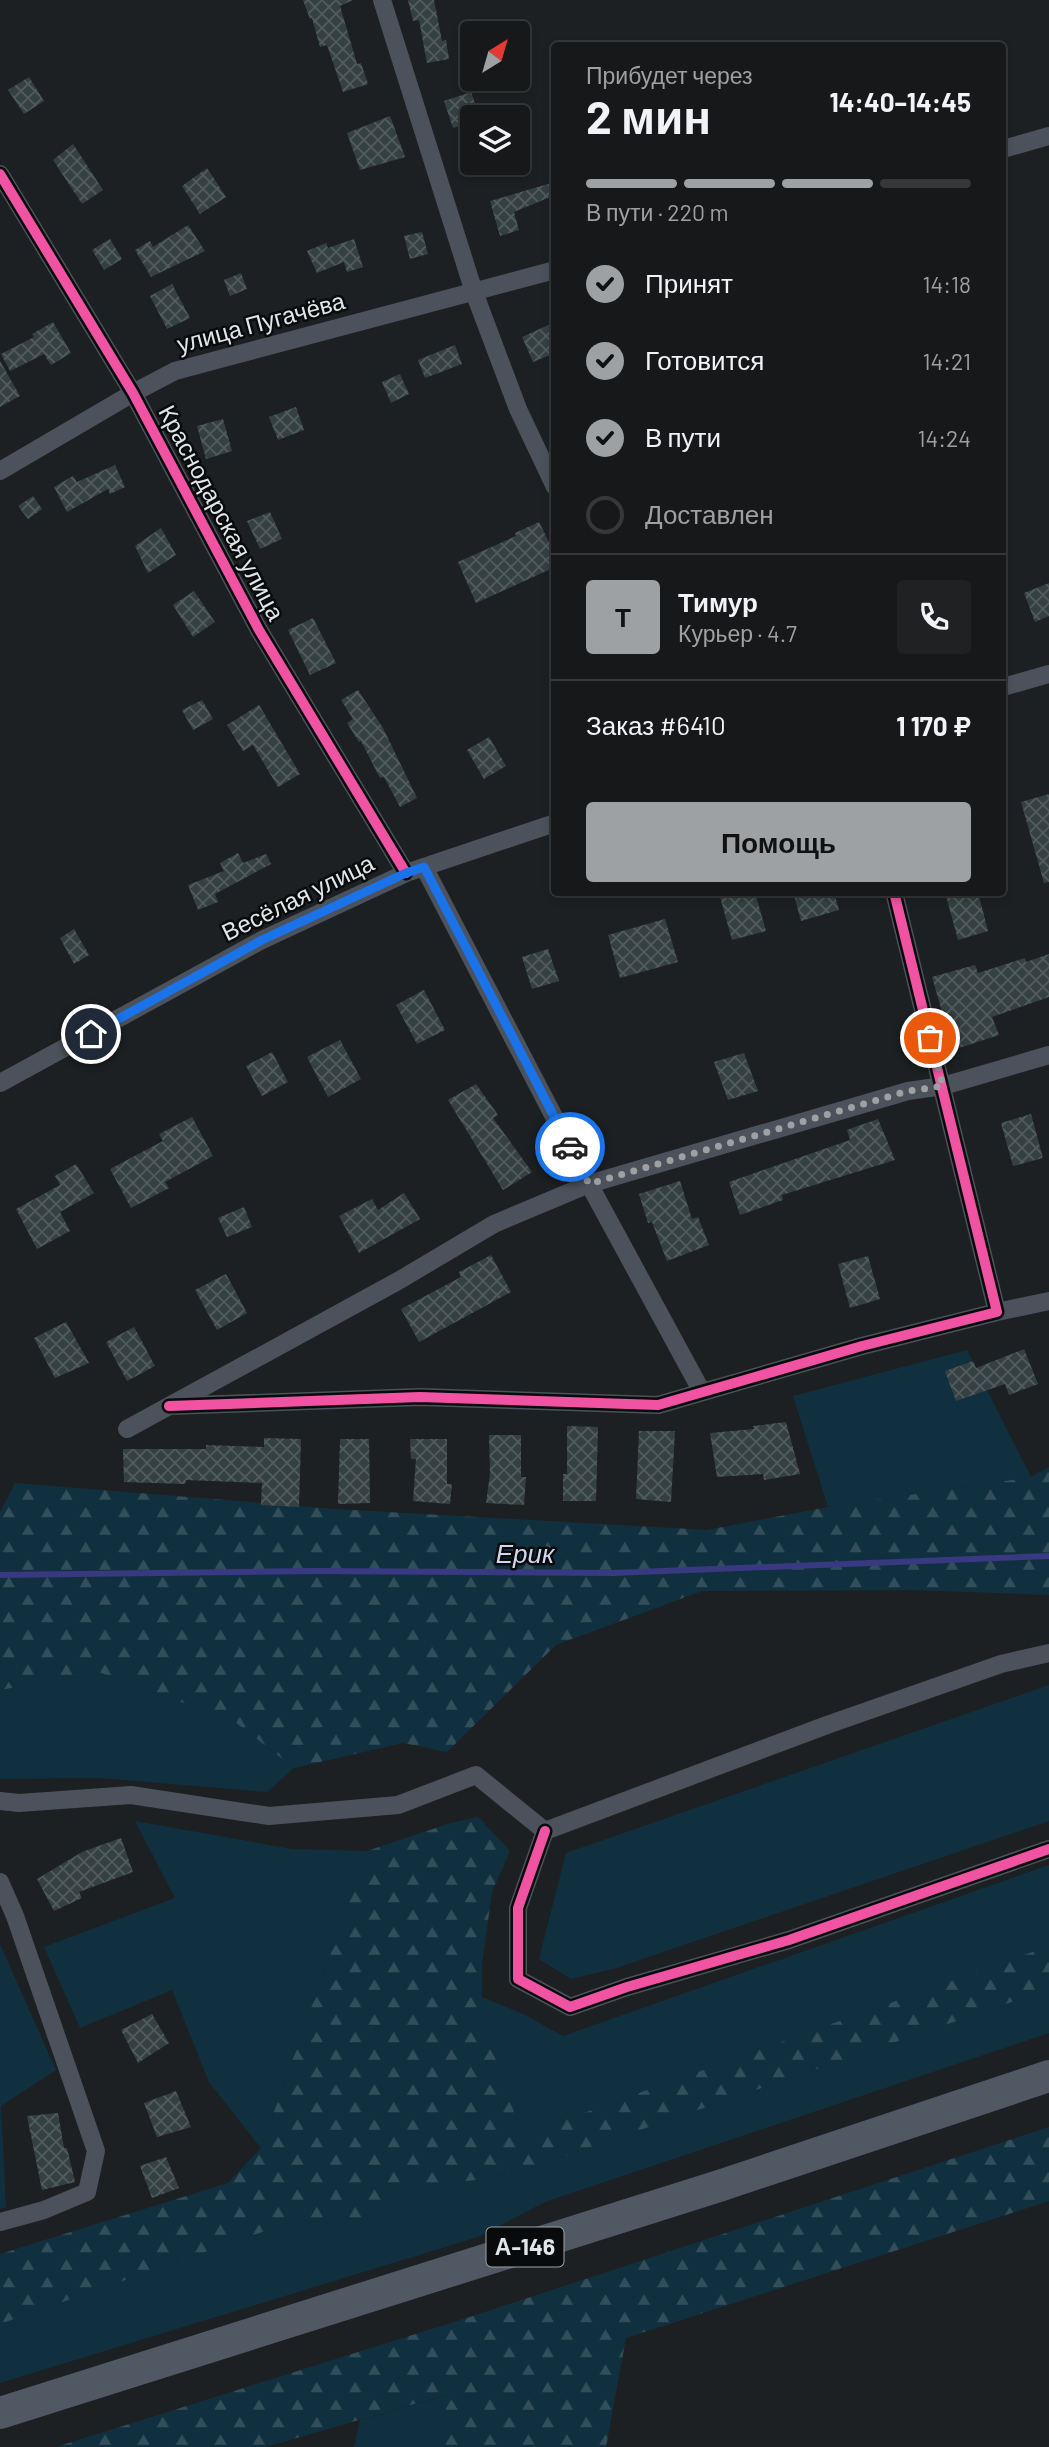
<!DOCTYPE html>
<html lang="ru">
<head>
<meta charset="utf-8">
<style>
	body { margin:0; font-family:Barlow,sans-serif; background:#1f2123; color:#f1f3f6; height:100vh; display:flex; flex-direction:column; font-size:26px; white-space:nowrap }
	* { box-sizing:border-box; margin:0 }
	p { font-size:23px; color:#9ea0a2 }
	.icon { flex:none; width:38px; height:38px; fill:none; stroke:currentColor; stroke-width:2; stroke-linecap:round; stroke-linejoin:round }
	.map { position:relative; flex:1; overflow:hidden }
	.side { position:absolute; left:551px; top:42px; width:455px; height:854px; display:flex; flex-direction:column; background:#16181a; border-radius:7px; box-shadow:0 4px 10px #0003,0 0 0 2px #353739 }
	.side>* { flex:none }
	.needle { width:46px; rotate:37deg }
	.controls { position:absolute; left:460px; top:21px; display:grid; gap:14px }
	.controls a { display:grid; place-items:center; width:70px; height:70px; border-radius:7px; background:#16181a; box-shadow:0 4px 10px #0003,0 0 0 2px #353739; font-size:35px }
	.pin { position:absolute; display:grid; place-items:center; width:60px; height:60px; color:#fff; margin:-30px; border:4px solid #fff; border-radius:50%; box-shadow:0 2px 7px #0007 }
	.courier { position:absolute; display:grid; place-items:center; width:70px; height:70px; margin:-35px; border:5px solid #1a73e8; border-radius:50%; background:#fff; color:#222; box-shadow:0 2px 9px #0007 }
	.headline em { font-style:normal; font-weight:700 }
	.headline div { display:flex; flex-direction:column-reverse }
	.headline { display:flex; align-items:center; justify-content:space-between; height:119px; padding:0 35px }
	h1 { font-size:46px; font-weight:700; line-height:52px }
	.bar { display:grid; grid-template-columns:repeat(4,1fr); gap:10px 7px; align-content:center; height:84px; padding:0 35px }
	.bar i { height:9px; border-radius:5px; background:#353739 }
	.bar .active { background:#9ea1a3 }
	.bar p { grid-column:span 4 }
	.line { display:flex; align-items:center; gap:18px; padding:0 35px; border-top:2px solid #353739 }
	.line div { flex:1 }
	.round { display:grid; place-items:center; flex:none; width:74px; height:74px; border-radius:7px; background:#1f2123 }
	ol { padding:0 35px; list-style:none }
	li { display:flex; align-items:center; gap:21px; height:77px }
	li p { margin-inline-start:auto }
	li .icon { padding:7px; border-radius:50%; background:#9ea1a3; color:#111; stroke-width:4 }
	li:last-child { color:#9ea0a2 }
	li i { width:38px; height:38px; border:4px solid #353739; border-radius:50% }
	.cta { display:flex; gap:14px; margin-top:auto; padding:14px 35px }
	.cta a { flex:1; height:80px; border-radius:7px; background:#9ea1a3; color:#111; font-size:28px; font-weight:700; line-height:80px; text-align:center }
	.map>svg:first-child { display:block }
	.green { fill:#10303f }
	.forest { fill:url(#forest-firs) }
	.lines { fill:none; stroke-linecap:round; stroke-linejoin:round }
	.stream { stroke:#393981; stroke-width:6 }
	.building { fill:url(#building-cross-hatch) }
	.street { stroke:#4b525b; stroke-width:18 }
	.highway { stroke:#4f5863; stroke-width:32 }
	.cycleway-casing { stroke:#080a0b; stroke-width:15 }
	.cycleway { stroke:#f153a3; stroke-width:10 }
	.done { stroke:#9ea1a3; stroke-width:7; stroke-dasharray:0 12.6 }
	.route { stroke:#1a73e8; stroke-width:9 }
	.labels { text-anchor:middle; stroke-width:5; stroke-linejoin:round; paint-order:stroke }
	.shield { fill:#080a0b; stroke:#a1a4a6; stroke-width:2 }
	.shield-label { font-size:23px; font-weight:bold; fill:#e3e6e8 }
	.street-label { font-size:24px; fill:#e3e6e8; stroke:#080a0b }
	.water-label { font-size:26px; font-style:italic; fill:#d3d6ed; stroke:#080a0b }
</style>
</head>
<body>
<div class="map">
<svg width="1049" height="2447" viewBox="0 0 1049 2447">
	<defs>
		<pattern id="forest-firs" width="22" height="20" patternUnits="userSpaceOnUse" patternTransform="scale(1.75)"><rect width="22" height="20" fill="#10303f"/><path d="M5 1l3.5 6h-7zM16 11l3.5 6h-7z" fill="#334e5b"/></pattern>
		<pattern id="building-cross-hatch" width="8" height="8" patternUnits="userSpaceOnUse" patternTransform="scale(1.75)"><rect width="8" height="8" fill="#354042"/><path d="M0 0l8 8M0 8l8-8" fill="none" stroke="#525c5d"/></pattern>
	</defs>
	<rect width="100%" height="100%" fill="#1d2022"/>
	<!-- green -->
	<path class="green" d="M967,1350L1031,1477L828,1507L793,1396Z
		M101,1673L235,1722L294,1768L267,1792L100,1778L0,1779V1690Z
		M1049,1685V1821L613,1969L571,1979L539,1959L566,1853Z
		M135,1821L292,1849L367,1851L261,2148L209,2082L172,1990L80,2028L44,1947L175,1898Z
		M1049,1865V1946L522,2136L482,2019V1997L523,2014L563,2036Z
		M0,1944L56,2070L1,2106L6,2207L0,2209Z
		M1049,1983V2033L545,2202L478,2237L0,2383V2324L297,2220L352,2225L408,2186L478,2180L533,2167L1028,1996Z
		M446,2395L442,2447H354L360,2420Z"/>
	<!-- forest -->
	<path class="forest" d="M1049,1467V1595L913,1590L702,1591L556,1645L447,1752L403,1743L294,1768L235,1722L101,1673L0,1690V1513L15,1483L335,1509L707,1530L828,1507L1031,1477Z
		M478,1817L510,1851L492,1892L482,1965V2019L522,2135L1049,1946V1983L1029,1996L533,2167L478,2180L409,2186L352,2225L297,2220L0,2324V2254L228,2183L261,2148L367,1851L451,1823Z
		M1049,2127V2201L626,2338L606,2447H442L445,2395L266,2447H56L476,2315Z"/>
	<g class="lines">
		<!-- stream -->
		<path class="stream" d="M0,1575L315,1571L613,1573L1049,1556"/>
	</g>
	<!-- building -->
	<path class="building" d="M303,0H353L340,6L357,64L361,63L368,84L343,92L327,45L320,47L312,18L310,19Z
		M408,0H434L442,41L446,40L449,59L427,63L419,20L413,21Z
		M29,77L44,101L24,114L8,90Z
		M471,92L480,117H472V122L453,128L444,101Z
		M390,116L405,157L360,170L347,133Z
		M73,144L103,190L82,204L53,160Z
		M207,168L226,197L200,214L182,186Z
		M555,182V195L514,212L519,230L500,236L490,201Z
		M188,225L205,251L151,277L135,250L150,241L153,247Z
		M422,232L428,254L410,259L404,236Z
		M110,239L122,259L104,270L92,250Z
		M354,239L363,267L347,272L344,262L317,273L307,251L326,243L328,248Z
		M241,273L247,289L230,296L224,280Z
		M172,284L190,318L167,329L150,296Z
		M53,322L71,353L51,365L44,354L10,371L1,354L34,337L32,334Z
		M555,322V353L533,362L522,337Z
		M455,345L462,364L425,378L418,360Z
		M0,361L20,396L0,407Z
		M400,374L409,394L391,403L382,382Z
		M296,407L304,430L278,440L269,417Z
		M223,419L232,451L206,459L197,426Z
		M115,465L125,487L110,494L108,489L67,512L54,487L73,476L77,482Z
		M33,496L42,509L28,519L18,506Z
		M270,512L282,539L260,549L247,521Z
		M539,522L555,554V567L476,603L458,562L516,536L515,533Z
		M161,528L176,555L148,573L135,546Z
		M1049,583V616L1035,622L1024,593Z
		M194,591L215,622L193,637L173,605Z
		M313,618L336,663L310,675L288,630Z
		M358,690L383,728L417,798L400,807L384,777L380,778L361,741L359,742L347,723L353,719L341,700Z
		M202,700L213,719L193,730L182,710Z
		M259,705L300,774L278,787L253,745L243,751L227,725Z
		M489,737L506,766L484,779L467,750Z
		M1049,794V882L1044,883L1021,802Z
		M238,853L243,863L266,854L271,864L215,894L218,902L198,910L188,885L224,871L220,863Z
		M737,892H755L766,931L732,940L720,897Z
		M793,892H834L839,910L801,921Z
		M945,892H978L988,931L958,940Z
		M665,919L678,962L620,978L608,935Z
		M74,929L89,955L74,964L60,938Z
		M548,949L559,981L532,989L522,957Z
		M1049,954V997L992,1017L999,1035L953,1050L932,977L975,965L978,973L1025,958L1026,962Z
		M424,990L445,1030L417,1044L396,1005Z
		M340,1040L361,1079L328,1097L307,1057Z
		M272,1052L288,1082L262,1096L246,1066Z
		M744,1053L758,1091L728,1100L714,1062Z
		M476,1084L498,1115L493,1118L532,1172L503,1190L448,1100Z
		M1031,1114L1043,1158L1013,1166L1001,1123Z
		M192,1117L213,1156L165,1182L169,1188L131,1208L110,1169L163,1141L159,1134Z
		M878,1119L895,1160L782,1195L783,1200L740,1215L729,1182L850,1140L847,1130Z
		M76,1164L94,1193L60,1212L70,1231L37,1249L16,1209L60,1185L55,1176Z
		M680,1181L692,1219L698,1217L709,1245L667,1261L652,1222L648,1223L639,1194Z
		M404,1193L420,1219L359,1253L339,1216L372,1199L378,1210Z
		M244,1207L252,1227L227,1237L218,1218Z
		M491,1255L511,1292L419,1342L401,1309L461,1277L459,1272Z
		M868,1256L880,1299L850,1308L838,1264Z
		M226,1274L247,1313L217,1330L195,1290Z
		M66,1322L89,1363L55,1378L34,1338Z
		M134,1327L155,1366L127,1381L106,1342Z
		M1024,1349L1038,1384L1009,1395L1005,1384L956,1401L945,1371L973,1361L976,1368Z
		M786,1422L800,1474L764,1480L763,1474L717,1477L710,1433L754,1429L753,1426Z
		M567,1426L598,1427L596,1501H563V1474H567Z
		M639,1431H675L671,1502L636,1499Z
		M489,1435H521V1477H526L524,1505L486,1503L490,1474Z
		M264,1438L301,1439L299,1507L261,1505L262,1483L186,1480L185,1484L124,1482L123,1449H206V1445L264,1447Z
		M340,1439H369L370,1503L338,1504Z
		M410,1439H447V1484H452L450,1504L413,1501L416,1459H411Z
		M121,1838L133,1872L79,1892L82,1898L54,1911L37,1879L82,1852Z
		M152,2014L169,2043L138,2063L121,2030Z
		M176,2091L191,2127L157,2137L144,2103Z
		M58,2113L64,2148H67L75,2182L42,2190L27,2116Z
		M166,2157L179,2188L152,2198L140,2166Z"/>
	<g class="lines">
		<!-- street -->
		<path class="street" d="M382,0L474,292L518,409L555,487
			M1003,149L1049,136
			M0,174L133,393L259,630L406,873
			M0,471L133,393L175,371L555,270
			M1003,687L1049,674
			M424,867L589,1184L702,1392
			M0,1083L262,940L406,873L555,823
			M997,1312L1049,1301
			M169,1406L420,1397L658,1405L862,1346L997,1312L894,892
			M127,1429L398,1281L494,1224L589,1184L908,1091L943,1086L1049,1055
			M0,1801L19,1803L131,1795L269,1816L398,1805L476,1775L545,1831
			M545,1831L518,1908V1979L570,2007L627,1987L789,1940L1049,1849
			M545,1831L827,1725L1001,1664L1049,1653
			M0,1882L15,1916L96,2151L87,2192L44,2210L0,2222"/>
		<!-- highway -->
		<path class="highway" d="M0,2413L719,2186L1049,2076"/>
		<defs>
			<path id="cycleway" d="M0,174L133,393L259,630L406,873
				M169,1406L420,1397L658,1405L862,1346L997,1312L894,892
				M545,1831L518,1908V1979L570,2007L627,1987L789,1940L1049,1849"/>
		</defs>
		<!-- cycleway casing -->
		<use href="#cycleway" class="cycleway-casing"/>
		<!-- cycleway -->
		<use href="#cycleway" class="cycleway"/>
	</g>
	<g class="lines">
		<!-- done -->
		<path class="done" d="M570,1147L589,1184L908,1091L943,1086L930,1038"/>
		<!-- route -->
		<path class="route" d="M91,1034L262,940L406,873L424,867L570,1147"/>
	</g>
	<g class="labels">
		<!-- shield labels -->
		<rect class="shield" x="486.5" y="2227.5" width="77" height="39" rx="5"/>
		<g class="shield-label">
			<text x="525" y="2255">А-146</text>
		</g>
		<!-- street labels -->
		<g class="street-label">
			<text transform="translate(261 323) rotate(-15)" y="8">улица Пугачёва</text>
			<text transform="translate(221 513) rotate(62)" y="8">Краснодарская улица</text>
			<text transform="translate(298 898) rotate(-26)" y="8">Весёлая улица</text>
		</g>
		<!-- water labels -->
		<g class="water-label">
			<text x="525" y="1563">Ерик</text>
		</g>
	</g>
</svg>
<div class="controls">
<a><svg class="needle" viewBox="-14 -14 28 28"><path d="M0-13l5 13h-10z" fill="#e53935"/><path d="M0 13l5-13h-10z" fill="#9ea0a2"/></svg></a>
<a><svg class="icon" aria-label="layers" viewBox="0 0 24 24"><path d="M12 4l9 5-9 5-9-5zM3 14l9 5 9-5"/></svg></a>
</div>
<div class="pin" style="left:930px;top:1038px;background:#ea580c"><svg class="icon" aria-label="bag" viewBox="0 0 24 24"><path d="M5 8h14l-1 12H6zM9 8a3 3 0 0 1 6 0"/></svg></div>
<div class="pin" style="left:91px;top:1034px;background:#1f2937"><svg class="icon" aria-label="home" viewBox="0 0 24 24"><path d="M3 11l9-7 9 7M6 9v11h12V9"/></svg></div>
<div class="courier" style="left:570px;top:1147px"><svg class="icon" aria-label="car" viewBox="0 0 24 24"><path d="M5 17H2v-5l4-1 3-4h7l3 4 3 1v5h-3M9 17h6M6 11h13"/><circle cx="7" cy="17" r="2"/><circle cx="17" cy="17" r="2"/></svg></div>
<section class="side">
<div class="headline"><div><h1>2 мин</h1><p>Прибудет через</p></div><em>14:40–14:45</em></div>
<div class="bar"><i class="active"></i><i class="active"></i><i class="active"></i><i></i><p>В пути · 220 m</p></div>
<ol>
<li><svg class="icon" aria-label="check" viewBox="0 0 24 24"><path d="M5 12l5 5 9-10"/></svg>Принят<p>14:18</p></li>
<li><svg class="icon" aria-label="check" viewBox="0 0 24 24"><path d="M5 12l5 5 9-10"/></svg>Готовится<p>14:21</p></li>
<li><svg class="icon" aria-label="check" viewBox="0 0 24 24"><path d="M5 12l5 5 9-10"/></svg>В пути<p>14:24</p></li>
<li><i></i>Доставлен</li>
</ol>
<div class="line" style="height:126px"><b class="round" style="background:#9ea1a3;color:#111">Т</b><div><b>Тимур</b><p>Курьер · 4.7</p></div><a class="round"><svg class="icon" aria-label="phone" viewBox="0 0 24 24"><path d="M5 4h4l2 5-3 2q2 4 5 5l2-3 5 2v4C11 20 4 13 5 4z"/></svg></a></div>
<div class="line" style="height:91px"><div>Заказ #6410</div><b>1 170 ₽</b></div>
<div class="cta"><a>Помощь</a></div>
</section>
</div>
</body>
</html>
